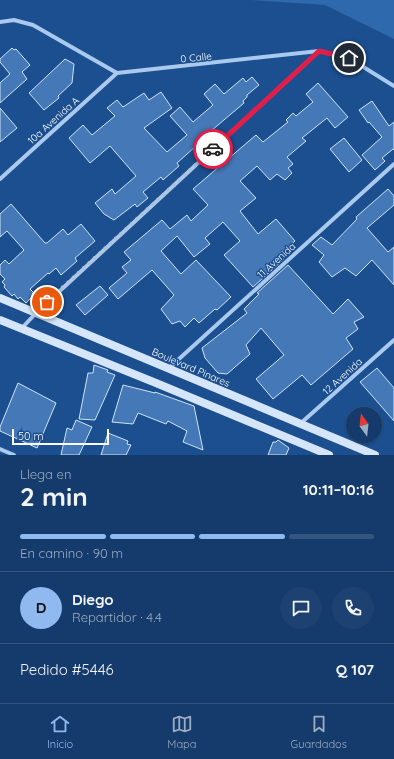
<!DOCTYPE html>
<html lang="es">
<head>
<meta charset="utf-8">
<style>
	body { margin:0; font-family:Quicksand,sans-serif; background:#1d4271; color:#f1f3f6; height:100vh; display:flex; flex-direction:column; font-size:15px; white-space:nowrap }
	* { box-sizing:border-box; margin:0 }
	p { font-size:13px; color:#9dadc1 }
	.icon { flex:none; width:22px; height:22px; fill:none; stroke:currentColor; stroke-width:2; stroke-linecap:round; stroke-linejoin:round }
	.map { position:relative; height:455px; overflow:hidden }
	.panel { display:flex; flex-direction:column; background:#143b6b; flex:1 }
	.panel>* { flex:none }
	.needle { width:26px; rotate:345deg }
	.tools { position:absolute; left:346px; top:407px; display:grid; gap:8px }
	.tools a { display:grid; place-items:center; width:36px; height:36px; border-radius:50%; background:#143b6b; box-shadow:0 1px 3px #0004,0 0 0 1px #33557e; font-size:20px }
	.scale { position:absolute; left:12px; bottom:10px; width:97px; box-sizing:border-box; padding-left:4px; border:2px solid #fff; border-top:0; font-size:11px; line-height:14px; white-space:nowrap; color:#fff; -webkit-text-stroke:3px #1b4f8f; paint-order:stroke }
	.pin { position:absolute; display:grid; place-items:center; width:34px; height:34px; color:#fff; margin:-17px; border:2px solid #fff; border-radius:50%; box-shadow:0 1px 4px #0007 }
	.courier { position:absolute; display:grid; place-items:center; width:40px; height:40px; margin:-20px; border:3px solid #e11d48; border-radius:50%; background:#fff; color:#222; box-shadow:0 1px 5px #0007 }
	.headline em { font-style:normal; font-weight:800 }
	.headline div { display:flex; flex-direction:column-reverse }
	.headline { display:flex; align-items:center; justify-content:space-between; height:68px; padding:0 20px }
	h1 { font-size:26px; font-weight:800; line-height:30px }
	.bar { display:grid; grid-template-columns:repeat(4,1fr); gap:6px 4px; align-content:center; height:48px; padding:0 20px }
	.bar i { height:5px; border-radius:3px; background:#33557e }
	.bar .current { background:#90b9f0 }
	.bar p { grid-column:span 4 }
	.line { display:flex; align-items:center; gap:10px; padding:0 20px; border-top:1px solid #33557e }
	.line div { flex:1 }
	.round { display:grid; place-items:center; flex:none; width:42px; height:42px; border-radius:21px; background:#1d4271 }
	.tabs { display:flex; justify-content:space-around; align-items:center; height:56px; border-top:1px solid #33557e; background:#143b6b; font-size:11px; color:#9dadc1 }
	.tabs a { display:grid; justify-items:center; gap:2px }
	.tabs .current { color:#90b9f0 }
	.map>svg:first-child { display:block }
	.green { fill:#2e69ad }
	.building { fill:#4478b7; stroke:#cfe3fa }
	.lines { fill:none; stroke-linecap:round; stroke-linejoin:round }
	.street { stroke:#a9c9ee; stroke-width:4 }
	.secondary { stroke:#d6e6fa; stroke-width:8 }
	.done { stroke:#afc1d8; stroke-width:4; stroke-dasharray:0 7.2 }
	.route { stroke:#e11d48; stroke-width:5 }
	.labels { text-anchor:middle; stroke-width:3; stroke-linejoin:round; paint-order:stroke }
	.street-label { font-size:10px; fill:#fff; stroke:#1b4f8f }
</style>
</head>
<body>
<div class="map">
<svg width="394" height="455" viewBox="0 0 394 455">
	<rect width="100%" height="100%" fill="#1b4f8f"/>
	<!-- green -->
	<path class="green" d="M251,0H394V39L325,5Z"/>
	<!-- building -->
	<path class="building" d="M12,48L14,50L16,49L30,65L22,72L27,79L0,103V83L10,74L0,62V59Z
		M65,59L74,64L72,83L58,96L59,98L44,110L29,93Z
		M252,77L259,85L247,95V97L243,101L244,103L205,136L206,137L177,163L179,166L163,180L161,177L143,192L148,198L137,207L135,204L114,220L104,214L95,203L112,189L115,194L136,176L110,146L90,163L69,138L83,125L92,135L115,116L107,108L117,100L123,107L144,93L149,100L161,92L172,108L144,128L167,152L187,135L170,116L180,107L193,122L213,105L204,94L215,84L224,94L243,78L246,82Z
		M318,83L348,117L335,128L327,118L302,138L306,141L287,157L293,164L288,168L292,173L285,180L277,174L270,180L257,166L240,181L256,198L240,211L258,234L276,219L295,241L279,254L284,259L253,287L224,255L240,241L223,222L205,238L210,244L194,257L177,236L161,251L181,274L196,260L231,297L217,310L215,309L199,323L194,318L185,327L180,321L172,324L161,309L174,295L152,270L118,299L109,288L127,273L122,267L131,260L124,252L162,220L170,229L187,215L191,221L208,205L193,189L256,135L263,142L288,122L286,120L293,113L296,116L313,102L306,94Z
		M372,101L389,126L394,122V150L393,149L382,158L385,161L375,170L362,155L382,137L369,122L368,123L359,110Z
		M0,108L17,128L0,142Z
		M344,138L362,160L349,172L330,149Z
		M388,189L394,196V205L367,228L388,252L394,247V285L372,260L356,276L345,268L332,277L319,262L324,255L312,245L321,237L332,245L357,219L356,217Z
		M11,204L45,243H47L63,229L68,235L81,224L95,241L75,258L77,261L61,275L56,268L49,274L48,273L30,289L35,294L26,303L20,297L18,299L14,294L12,296L4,287L5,285L2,282L5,279L0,274V265L5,260L9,264L24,250L7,231L0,237V214Z
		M288,265L333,314L348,299L364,317L354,322L358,329L346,338L353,349L311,385L302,375L273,399L256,379L284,355L261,328L246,345L250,354L227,374L218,373L205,358L202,348L247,313L244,309L259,294L257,293Z
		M100,286L108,295L85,315L76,305Z
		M94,365L108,370L107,372L115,375L95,420L79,419L88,373H93Z
		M377,368L394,388V421L360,382Z
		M18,383L56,403L37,448L0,431V427Z
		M123,385L155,393V392L194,406L203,450L183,442L187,431L168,421L166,424L138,413L133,424L112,422Z
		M76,420L92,427L79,455H61L67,428L72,430Z
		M108,433L128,441L127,444L131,445L126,455H101Z
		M278,440L289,448L286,455H268L273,442H276Z"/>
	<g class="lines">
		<!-- street -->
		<path class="street" d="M0,22L14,20L33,25L117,73L319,51L349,58L394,86
			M0,179L117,73
			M21,329L36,313L319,51
			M169,368L394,164
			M301,423L394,340
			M0,449L14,455"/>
		<!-- secondary -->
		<path class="secondary" d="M0,298L375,455
			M0,320L156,383L329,455"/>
	</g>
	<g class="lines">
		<!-- done -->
		<path class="done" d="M47,302L213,149"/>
		<!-- route -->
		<path class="route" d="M213,149L319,51L349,58"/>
	</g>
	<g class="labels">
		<!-- street labels -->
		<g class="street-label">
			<text transform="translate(196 57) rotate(-6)" y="4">0 Calle</text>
			<text transform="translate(53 120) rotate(-42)" y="4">10a Avenida A</text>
			<text transform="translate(276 260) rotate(-42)" y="4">11 Avenida</text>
			<text transform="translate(191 367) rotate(23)" y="4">Boulevard Pinares</text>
			<text transform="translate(342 376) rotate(-42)" y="4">12 Avenida</text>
		</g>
	</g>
</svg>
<div class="tools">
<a><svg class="needle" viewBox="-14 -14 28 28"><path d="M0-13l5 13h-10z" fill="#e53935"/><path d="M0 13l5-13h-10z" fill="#9dadc1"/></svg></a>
</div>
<div class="scale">50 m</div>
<div class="pin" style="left:47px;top:302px;background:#ea580c"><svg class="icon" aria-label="bag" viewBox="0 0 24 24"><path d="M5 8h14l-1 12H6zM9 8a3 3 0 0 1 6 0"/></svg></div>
<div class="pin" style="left:349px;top:58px;background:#1f2937"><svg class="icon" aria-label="home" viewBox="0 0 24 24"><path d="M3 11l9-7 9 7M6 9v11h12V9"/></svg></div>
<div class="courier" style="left:213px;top:149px"><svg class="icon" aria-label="car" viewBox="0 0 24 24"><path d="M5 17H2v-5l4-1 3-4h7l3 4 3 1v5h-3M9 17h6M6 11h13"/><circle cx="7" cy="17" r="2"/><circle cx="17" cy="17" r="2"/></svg></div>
</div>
<section class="panel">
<div class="headline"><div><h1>2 min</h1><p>Llega en</p></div><em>10:11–10:16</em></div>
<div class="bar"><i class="current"></i><i class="current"></i><i class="current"></i><i></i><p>En camino · 90 m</p></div>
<div class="line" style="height:72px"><b class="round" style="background:#90b9f0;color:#111">D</b><div><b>Diego</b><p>Repartidor · 4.4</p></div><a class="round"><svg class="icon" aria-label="chat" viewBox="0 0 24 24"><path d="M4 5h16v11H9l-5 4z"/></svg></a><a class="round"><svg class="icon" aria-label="phone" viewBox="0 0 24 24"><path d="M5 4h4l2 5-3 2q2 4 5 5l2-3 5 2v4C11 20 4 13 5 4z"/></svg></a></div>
<div class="line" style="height:52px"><div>Pedido #5446</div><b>Q 107</b></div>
</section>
<nav class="tabs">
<a class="current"><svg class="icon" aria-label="home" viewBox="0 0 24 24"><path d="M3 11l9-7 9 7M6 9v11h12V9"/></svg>Inicio</a>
<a><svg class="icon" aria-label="map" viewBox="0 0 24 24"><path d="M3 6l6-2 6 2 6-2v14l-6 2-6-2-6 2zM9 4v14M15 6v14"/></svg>Mapa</a>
<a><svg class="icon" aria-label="saved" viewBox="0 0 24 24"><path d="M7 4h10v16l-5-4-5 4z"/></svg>Guardados</a>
</nav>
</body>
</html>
